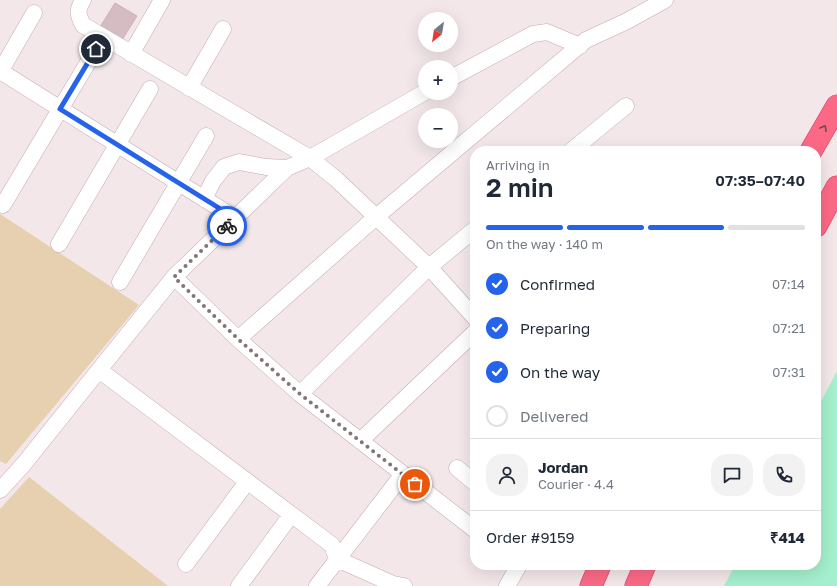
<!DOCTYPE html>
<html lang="en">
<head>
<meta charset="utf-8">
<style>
	body { margin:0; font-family:"Golos Text",sans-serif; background:#f2f2f3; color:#1f2937; height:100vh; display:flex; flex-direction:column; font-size:15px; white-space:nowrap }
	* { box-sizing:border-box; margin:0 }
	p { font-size:13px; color:#747a83 }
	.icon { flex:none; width:22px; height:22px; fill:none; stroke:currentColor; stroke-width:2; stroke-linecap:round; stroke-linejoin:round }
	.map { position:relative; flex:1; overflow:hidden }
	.sheet { position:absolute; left:470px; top:146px; width:351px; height:424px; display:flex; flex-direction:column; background:#fff; border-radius:16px; box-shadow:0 4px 16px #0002 }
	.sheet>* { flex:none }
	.needle { width:26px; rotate:210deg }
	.buttons { position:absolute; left:418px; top:12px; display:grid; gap:8px }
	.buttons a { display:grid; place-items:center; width:40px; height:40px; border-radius:50%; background:#fff; box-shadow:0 4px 16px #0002; font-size:20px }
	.pin { position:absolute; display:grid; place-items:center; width:34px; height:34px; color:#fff; margin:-17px; border:2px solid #fff; border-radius:50%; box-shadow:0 1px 4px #0007 }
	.courier { position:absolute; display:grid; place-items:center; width:40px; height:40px; margin:-20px; border:3px solid #2563eb; border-radius:50%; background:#fff; color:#222; box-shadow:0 1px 5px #0007 }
	.summary em { font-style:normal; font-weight:600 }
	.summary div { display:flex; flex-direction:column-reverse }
	.summary { display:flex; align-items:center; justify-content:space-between; height:68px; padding:0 16px }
	h1 { font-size:26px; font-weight:600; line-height:30px }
	.bar { display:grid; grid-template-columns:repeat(4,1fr); gap:6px 4px; align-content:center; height:48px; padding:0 16px }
	.bar i { height:5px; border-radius:3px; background:#e0e1e3 }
	.bar .active { background:#2563eb }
	.bar p { grid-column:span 4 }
	.line { display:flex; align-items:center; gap:10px; padding:0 16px; border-top:1px solid #e0e1e3 }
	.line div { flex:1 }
	.round { display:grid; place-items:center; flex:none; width:42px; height:42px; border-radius:16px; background:#f2f2f3 }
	ol { padding:0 16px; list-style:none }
	li { display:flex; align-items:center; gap:12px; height:44px }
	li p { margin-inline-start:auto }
	li .icon { padding:4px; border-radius:50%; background:#2563eb; color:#fff; stroke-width:4 }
	li:last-child { color:#747a83 }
	li i { width:22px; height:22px; border:2px solid #e0e1e3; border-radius:50% }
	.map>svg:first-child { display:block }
	.green { fill:#e7d0b0 }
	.water { fill:#a4efcd }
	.building { fill:#d4bcc2; stroke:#cfb0b8 }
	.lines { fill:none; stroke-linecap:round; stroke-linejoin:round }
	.street-casing { stroke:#c1acb1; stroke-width:17 }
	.highway-casing { stroke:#db395f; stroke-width:23 }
	.street { stroke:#fff; stroke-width:16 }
	.highway { stroke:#fb6986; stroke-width:22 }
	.oneway { stroke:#7c4551 }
	.done { stroke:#837477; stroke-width:4; stroke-dasharray:0 7.2 }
	.route { stroke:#2563eb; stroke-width:5 }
</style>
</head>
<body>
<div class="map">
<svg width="837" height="586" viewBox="0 0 837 586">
	<rect width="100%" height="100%" fill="#f3e7e9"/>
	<!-- green -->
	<path class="green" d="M0,214L139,305L6,464L0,461Z
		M29,477L168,586H0V509Z"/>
	<!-- water -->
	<path class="water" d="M837,371V586H724L735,565H816V411Z"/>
	<!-- building -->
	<path class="building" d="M115,3L137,16L122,40L100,27Z"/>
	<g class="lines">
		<defs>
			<path id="street" d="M83,0C77,11 77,13 83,25L310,158L336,179L429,267L300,394
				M131,54L162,0
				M0,71L235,218
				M0,72L34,13
				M451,78L533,34L547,32L580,46
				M189,88L223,29
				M571,151L626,106
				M204,199L213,181L224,167L239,162L266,167L287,168
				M3,205L96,49
				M475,229L429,267L475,318
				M59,244L150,89
				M174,277L238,339L376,217L586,40L627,21L665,0
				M120,282L206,136
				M238,339L300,394L403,474
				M99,370L174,277L287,168L310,158L425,92
				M360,441L475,332
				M457,468L475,483
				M0,490L23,465L99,370L332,545L337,559L393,584L404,586
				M186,564L247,482
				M239,586L291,515
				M317,586L403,474L475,530
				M507,586L519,565"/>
			<path id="highway" d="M811,151L837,106
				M816,226L837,187
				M591,586L600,565
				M636,586L645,565"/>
		</defs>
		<!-- street casing -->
		<use href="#street" class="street-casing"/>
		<!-- highway casing -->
		<use href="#highway" class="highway-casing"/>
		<!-- street -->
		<use href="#street" class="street"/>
		<!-- highway -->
		<use href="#highway" class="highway"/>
	</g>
	<!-- one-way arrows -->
	<defs><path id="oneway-chevron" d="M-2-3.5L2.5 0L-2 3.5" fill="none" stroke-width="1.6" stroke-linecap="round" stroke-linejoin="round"/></defs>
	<use class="oneway" href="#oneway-chevron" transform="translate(824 128) rotate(-61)"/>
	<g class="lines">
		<!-- done -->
		<path class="done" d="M227,226L174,277L238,339L300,394L415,484"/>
		<!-- route -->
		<path class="route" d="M96,49L60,109L235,218L227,226"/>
	</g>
</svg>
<div class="buttons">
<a><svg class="needle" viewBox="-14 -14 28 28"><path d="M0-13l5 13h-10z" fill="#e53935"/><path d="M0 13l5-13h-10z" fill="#747a83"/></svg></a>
<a>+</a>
<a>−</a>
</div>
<div class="pin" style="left:415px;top:484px;background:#ea580c"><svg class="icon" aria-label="bag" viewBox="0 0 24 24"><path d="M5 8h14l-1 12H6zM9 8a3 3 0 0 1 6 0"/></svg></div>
<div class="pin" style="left:96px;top:49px;background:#1f2937"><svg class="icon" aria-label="home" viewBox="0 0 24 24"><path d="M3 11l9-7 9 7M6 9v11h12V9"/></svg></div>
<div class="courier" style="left:227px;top:226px"><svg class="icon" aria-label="bike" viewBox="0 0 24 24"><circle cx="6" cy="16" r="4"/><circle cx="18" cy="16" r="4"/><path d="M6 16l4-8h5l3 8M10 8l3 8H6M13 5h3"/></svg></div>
<section class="sheet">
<div class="summary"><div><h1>2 min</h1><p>Arriving in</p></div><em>07:35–07:40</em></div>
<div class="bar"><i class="active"></i><i class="active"></i><i class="active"></i><i></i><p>On the way · 140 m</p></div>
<ol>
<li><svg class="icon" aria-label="check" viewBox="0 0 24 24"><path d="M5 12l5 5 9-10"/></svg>Confirmed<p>07:14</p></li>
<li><svg class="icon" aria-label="check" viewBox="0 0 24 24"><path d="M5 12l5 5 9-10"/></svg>Preparing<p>07:21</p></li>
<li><svg class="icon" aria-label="check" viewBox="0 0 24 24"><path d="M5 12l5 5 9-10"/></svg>On the way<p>07:31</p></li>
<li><i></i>Delivered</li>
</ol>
<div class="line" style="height:72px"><a class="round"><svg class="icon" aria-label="person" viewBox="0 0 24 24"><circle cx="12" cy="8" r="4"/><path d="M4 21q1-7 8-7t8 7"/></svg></a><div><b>Jordan</b><p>Courier · 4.4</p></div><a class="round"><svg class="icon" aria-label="chat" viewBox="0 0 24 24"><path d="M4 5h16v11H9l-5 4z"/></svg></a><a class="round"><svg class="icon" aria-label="phone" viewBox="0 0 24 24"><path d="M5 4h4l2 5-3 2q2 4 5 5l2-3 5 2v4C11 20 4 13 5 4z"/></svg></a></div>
<div class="line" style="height:52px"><div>Order #9159</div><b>₹414</b></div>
</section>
</div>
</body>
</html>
